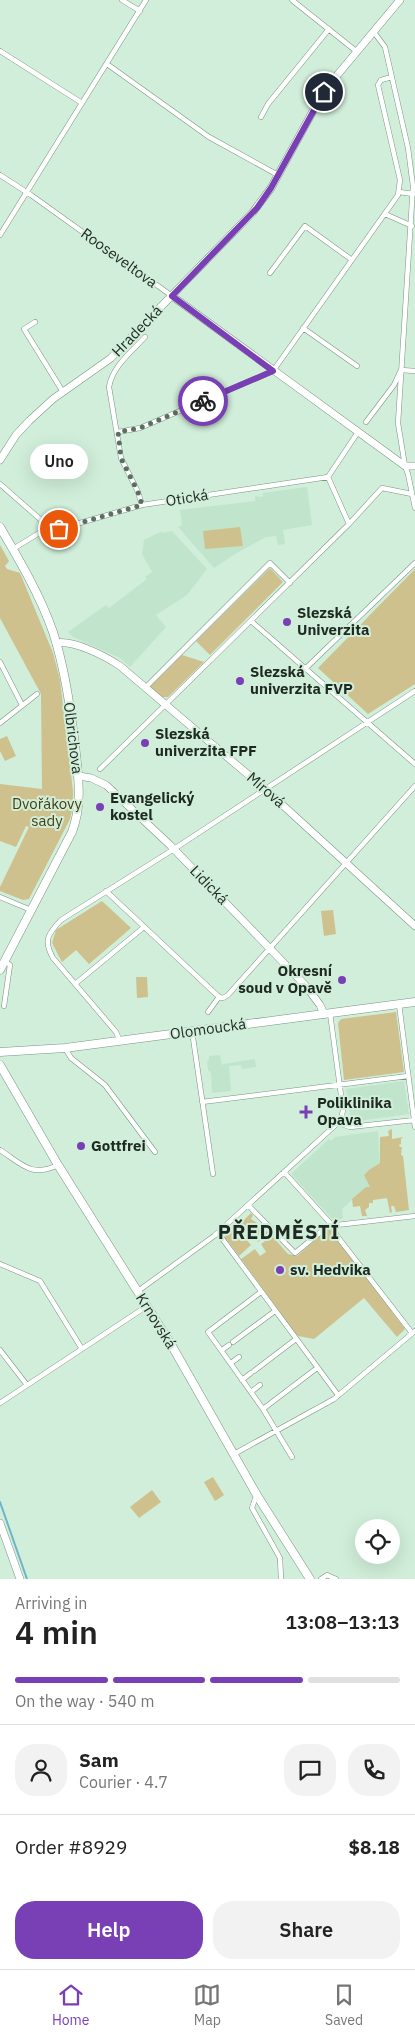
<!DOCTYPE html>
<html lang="en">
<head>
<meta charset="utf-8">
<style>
	body { margin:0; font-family:"IBM Plex Sans",sans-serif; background:#f2f2f2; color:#222; height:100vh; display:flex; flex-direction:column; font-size:19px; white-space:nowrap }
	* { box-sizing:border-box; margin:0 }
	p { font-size:16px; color:#767676 }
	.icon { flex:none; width:28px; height:28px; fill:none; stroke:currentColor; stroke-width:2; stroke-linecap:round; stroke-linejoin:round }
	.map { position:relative; height:1579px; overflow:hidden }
	.sheet { display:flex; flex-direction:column; background:#fff; flex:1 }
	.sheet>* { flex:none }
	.controls { position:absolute; left:355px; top:1519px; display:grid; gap:10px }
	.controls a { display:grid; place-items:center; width:45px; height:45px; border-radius:50%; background:#fff; box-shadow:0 5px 20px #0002; font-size:25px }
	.pin { position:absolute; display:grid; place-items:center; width:42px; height:42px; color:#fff; margin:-21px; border:2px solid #fff; border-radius:50%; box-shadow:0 1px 5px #0007 }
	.courier { position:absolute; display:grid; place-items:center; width:50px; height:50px; margin:-25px; border:4px solid #793fb5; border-radius:50%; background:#fff; color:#222; box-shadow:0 1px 6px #0007 }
	.bubble { position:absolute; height:35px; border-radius:18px; background:#fff; box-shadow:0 5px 20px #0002; font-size:16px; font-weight:600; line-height:35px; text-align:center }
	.overview em { font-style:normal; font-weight:600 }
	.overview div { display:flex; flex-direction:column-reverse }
	.overview { display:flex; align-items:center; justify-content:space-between; height:85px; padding:0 15px }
	h1 { font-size:32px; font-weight:600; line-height:38px }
	.bar { display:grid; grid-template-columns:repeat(4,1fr); gap:8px 5px; align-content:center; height:60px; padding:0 15px }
	.bar i { height:6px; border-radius:4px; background:#e0e0e0 }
	.bar .active { background:#793fb5 }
	.bar p { grid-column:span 4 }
	.line { display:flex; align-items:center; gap:12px; padding:0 15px; border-top:1px solid #e0e0e0 }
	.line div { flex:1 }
	.round { display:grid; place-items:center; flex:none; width:52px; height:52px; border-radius:20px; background:#f2f2f2 }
	.button { display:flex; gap:10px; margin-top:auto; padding:10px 15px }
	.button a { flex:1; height:58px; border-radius:20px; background:#793fb5; color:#fff; font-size:20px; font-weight:600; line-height:58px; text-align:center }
	.button a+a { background:#f2f2f2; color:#222 }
	.tabs { display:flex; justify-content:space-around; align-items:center; height:70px; border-top:1px solid #e0e0e0; background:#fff; font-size:14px; color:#767676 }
	.tabs a { display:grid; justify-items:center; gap:2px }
	.tabs .active { color:#793fb5 }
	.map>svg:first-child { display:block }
	.built { fill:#c0e5cc }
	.green { fill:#cec18d }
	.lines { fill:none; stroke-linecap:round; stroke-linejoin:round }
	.stream { stroke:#6db6c7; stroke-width:2 }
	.street-casing { stroke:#799582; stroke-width:5.5 }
	.secondary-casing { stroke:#799582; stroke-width:8 }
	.primary-casing { stroke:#799582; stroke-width:9 }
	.street { stroke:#fff; stroke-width:4.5 }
	.secondary { stroke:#fff; stroke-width:7 }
	.primary { stroke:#fff; stroke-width:8 }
	.done { stroke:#5c6e61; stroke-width:5; stroke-dasharray:0 9 }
	.route { stroke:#793fb5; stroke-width:6 }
	.poi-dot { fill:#793fb5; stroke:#d0eed9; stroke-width:2 }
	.labels { text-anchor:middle; stroke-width:4; stroke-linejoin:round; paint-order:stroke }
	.street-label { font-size:15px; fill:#1e2921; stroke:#d0eed9 }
	.poi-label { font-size:15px; font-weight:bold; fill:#1e2921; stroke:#d0eed9; text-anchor:start }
	.park-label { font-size:15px; fill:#473c0e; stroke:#d0eed9 }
	.district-label { font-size:20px; font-weight:bold; letter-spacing:1px; fill:#1e2921; stroke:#d0eed9 }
</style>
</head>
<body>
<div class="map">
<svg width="415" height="1579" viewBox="0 0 415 1579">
	<rect width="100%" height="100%" fill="#d0eed9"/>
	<!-- built -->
	<path class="built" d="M307,487L312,525L283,530L285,544L278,545L276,536L266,537L235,554L214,568L178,527L182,525L180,510L255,501V496L263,497V493Z
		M162,531V533L172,531L207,569L187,595L156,615L166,627L130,667L120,658L73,637L68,632L106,605L109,608L147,579L145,577L152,572L142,554L144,540Z
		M220,1055L222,1066L223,1064L255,1059L256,1067L242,1069L241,1065L229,1066L231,1091L212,1093L211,1073L208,1070L207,1061L209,1060V1056Z
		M404,1081L409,1114L351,1122L346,1089Z
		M378,1131L380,1163L372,1169L371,1187H366L342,1209L343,1219L333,1220L292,1175V1173L329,1139L331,1141L335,1137Z"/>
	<!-- green -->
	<path class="green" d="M240,527L243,546L205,549L203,531Z
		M0,545L9,561L5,566L7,569L20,573L53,653L60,680L73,791V806L70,819L29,899L23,900L0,891V887L29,827L26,826L16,847L0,841V784L42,789L41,694L0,618Z
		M270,568L283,582L210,655L196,641Z
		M415,569V684L368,714L318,668Z
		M182,655L204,662L168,697H162L150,687Z
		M7,736L16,756L5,761L0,751V739Z
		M102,901L131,928L89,964L76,950L62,962L52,943L56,930Z
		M333,910L336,934L324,936L321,911Z
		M136,977H147L148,997L137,998Z
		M396,1012L404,1072L344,1080L338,1023L341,1019Z
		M392,1129V1139L403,1137L401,1139V1144L399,1145L400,1147H402L401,1155L403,1156L409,1210L396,1212L394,1206H391L392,1212L390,1213L387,1198L373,1200V1203H369V1207L365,1210L367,1216H362L360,1206L353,1207L352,1199L366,1187H370L364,1175L369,1170L380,1163V1137L389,1136L388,1131Z
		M251,1213L253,1215L251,1219L257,1223L264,1233L267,1231L269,1233L258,1242L240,1224Z
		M235,1227L251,1245L239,1256L227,1240L225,1241L223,1238Z
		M329,1228L405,1329L397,1337L364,1298L314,1339L298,1336L288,1328L290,1326L241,1259L255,1249L260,1256L266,1252L261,1244L272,1236L288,1254L297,1256Z
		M213,1477L224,1495L215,1501L204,1482Z
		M152,1490L161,1502L139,1518L130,1507Z"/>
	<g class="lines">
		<!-- stream -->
		<path class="stream" d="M0,1502L27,1579"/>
		<defs>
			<path id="street" d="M122,0L140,11
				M292,0L356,51
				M373,31L385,47L408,148L413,186L398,423L405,466L408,474L415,508
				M0,51L82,103
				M107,64L209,137L278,175
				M261,117L268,104L329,29
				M0,175L31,195L172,296
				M399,192L413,194
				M385,214L412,226
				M0,235L146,0
				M270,273L305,226L352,260
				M35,322L24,329L63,392
				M303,328L357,366
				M366,422L394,385L401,370L415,371
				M118,432L140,428L273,371L398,195L400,180L378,85L381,80L392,77
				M0,484L49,527
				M142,505L138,492L121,458L109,387C112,367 132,351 145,337
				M349,524L328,477L358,432
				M49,527L59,529L142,505L328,477
				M13,549L49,527
				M251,621L415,764
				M0,662L22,705
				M306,668L415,563
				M145,688L270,563L290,583
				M0,723L37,694
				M100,769L349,524L382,488L412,494
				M106,891L219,997
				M0,897L31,910
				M75,984L144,927
				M219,997L223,998L228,995L415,786
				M399,1004L415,1127
				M4,1006L10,965L5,961
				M208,1012L219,997
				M192,1031L213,1174
				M120,1041L116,1032L53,958C43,940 48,934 61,920L174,849L415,691
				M65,1048L71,1058L105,1085L155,1152
				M202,1102L408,1076
				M338,1123L350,1127L415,1120
				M0,1150C22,1164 31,1178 58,1165
				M284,1172L332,1225L337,1236L412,1333
				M248,1205L295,1253L328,1226L415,1216
				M218,1233L338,1395
				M0,1264L40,1281L82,1349
				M138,1291L214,1236L341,1120L343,1110L330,1013
				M261,1292L208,1332L263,1409L292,1457
				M233,1342L275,1311
				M0,1350L27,1385
				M222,1350L229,1345
				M231,1363L239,1357
				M254,1371L296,1339
				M242,1380L251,1373
				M251,1392L260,1385
				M0,1403L147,1306
				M263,1409L317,1368
				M234,1454L334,1399L415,1331
				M258,1497L255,1499L252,1508L280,1558L281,1579
				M321,1579L327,1575L336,1579"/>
			<path id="secondary" d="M172,296L405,466H415
				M0,460L16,435L29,421L53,399L111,358L253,212L271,188L324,91L400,0
				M56,643C74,640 105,656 120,666L265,789L415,926
				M79,776L91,778L106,785L170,845L305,985L320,1005L324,1014
				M0,1523L20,1579"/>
			<path id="primary" d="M0,527C20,561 40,595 53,632C65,669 70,707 75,745C78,775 83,803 72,832L0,970
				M0,1052L65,1048L415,1002
				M0,1065L58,1165L172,1346L258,1497L310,1579"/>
		</defs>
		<!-- street casing -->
		<use href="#street" class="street-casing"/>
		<!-- secondary casing -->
		<use href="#secondary" class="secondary-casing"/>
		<!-- primary casing -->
		<use href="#primary" class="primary-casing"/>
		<!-- street -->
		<use href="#street" class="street"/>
		<!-- secondary -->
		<use href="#secondary" class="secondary"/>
		<!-- primary -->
		<use href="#primary" class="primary"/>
	</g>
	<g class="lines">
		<!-- done -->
		<path class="done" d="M59,529L142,505L138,492L121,458L118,432L140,428L203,401"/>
		<!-- route -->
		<path class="route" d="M203,401L273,371L172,296L257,208L271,188L324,92"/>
	</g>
	<!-- markers -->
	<g class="poi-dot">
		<circle cx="287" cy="622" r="5"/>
		<circle cx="240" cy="681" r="5"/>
		<circle cx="145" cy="743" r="5"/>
		<circle cx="100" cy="807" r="5"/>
		<circle cx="342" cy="980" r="5"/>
		<path d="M303.5 1104.5h5v5h5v5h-5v5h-5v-5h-5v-5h5z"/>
		<circle cx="81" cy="1146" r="5"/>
		<circle cx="280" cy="1270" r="5"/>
	</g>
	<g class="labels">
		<!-- street labels -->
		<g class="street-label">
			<text transform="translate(119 258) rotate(36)" y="5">Rooseveltova</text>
			<text transform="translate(137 331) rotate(-46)" y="5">Hradecká</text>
			<text transform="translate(187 498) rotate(-9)" y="5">Otická</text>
			<text transform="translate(73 738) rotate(83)" y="5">Olbrichova</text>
			<text transform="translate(266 790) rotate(41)" y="5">Mírová</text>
			<text transform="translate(209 885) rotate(46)" y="5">Lidická</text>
			<text transform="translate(208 1029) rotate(-8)" y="5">Olomoucká</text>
			<text transform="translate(156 1321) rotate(58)" y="5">Krnovská</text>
		</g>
		<!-- poi labels -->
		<g class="poi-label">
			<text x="297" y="618">Slezská<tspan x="297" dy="17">Univerzita</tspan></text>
			<text x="250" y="677">Slezská<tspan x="250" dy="17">univerzita FVP</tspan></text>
			<text x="155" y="739">Slezská<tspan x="155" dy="17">univerzita FPF</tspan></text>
			<text x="110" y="803">Evangelický<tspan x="110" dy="17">kostel</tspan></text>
			<text x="332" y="976" text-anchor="end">Okresní<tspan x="332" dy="17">soud v Opavě</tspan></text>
			<text x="317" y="1108">Poliklinika<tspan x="317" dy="17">Opava</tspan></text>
			<text x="91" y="1151">Gottfrei</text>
			<text x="290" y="1275">sv. Hedvika</text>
		</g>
		<!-- park labels -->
		<g class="park-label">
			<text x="47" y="809">Dvořákovy<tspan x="47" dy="17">sady</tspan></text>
		</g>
		<!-- district labels -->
		<g class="district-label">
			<text x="279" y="1239">PŘEDMĚSTÍ</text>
		</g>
	</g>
</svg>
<div class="controls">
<a><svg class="icon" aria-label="locate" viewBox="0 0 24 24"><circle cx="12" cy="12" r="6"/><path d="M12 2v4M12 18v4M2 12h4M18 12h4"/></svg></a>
</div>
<div class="pin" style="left:59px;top:529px;background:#ea580c"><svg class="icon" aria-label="bag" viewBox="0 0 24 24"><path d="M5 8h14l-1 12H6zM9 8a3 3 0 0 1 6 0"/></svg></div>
<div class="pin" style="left:324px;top:92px;background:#1f2937"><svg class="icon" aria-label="home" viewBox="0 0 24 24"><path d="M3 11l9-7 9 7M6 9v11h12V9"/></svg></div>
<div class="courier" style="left:203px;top:401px"><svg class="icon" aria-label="bike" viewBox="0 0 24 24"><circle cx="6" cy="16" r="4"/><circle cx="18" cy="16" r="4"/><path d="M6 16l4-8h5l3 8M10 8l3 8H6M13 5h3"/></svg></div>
<div class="bubble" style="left:30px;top:444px;width:58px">Uno</div>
</div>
<section class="sheet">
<div class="overview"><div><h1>4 min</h1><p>Arriving in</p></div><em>13:08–13:13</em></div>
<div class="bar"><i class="active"></i><i class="active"></i><i class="active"></i><i></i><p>On the way · 540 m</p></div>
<div class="line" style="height:90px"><a class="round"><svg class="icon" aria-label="person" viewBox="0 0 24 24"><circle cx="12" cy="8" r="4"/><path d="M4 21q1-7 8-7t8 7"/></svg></a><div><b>Sam</b><p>Courier · 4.7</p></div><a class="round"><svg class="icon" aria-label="chat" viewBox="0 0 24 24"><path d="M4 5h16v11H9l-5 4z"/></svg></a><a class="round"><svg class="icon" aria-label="phone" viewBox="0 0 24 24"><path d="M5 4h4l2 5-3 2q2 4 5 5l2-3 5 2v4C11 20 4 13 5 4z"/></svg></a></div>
<div class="line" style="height:65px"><div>Order #8929</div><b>$8.18</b></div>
<div class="button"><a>Help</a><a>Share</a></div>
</section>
<nav class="tabs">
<a class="active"><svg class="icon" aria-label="home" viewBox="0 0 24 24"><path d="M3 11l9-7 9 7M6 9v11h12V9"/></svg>Home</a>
<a><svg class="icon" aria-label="map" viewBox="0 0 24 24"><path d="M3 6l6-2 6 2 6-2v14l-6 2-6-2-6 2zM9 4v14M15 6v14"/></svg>Map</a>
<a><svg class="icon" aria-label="saved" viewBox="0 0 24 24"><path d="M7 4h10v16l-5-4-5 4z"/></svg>Saved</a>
</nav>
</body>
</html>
